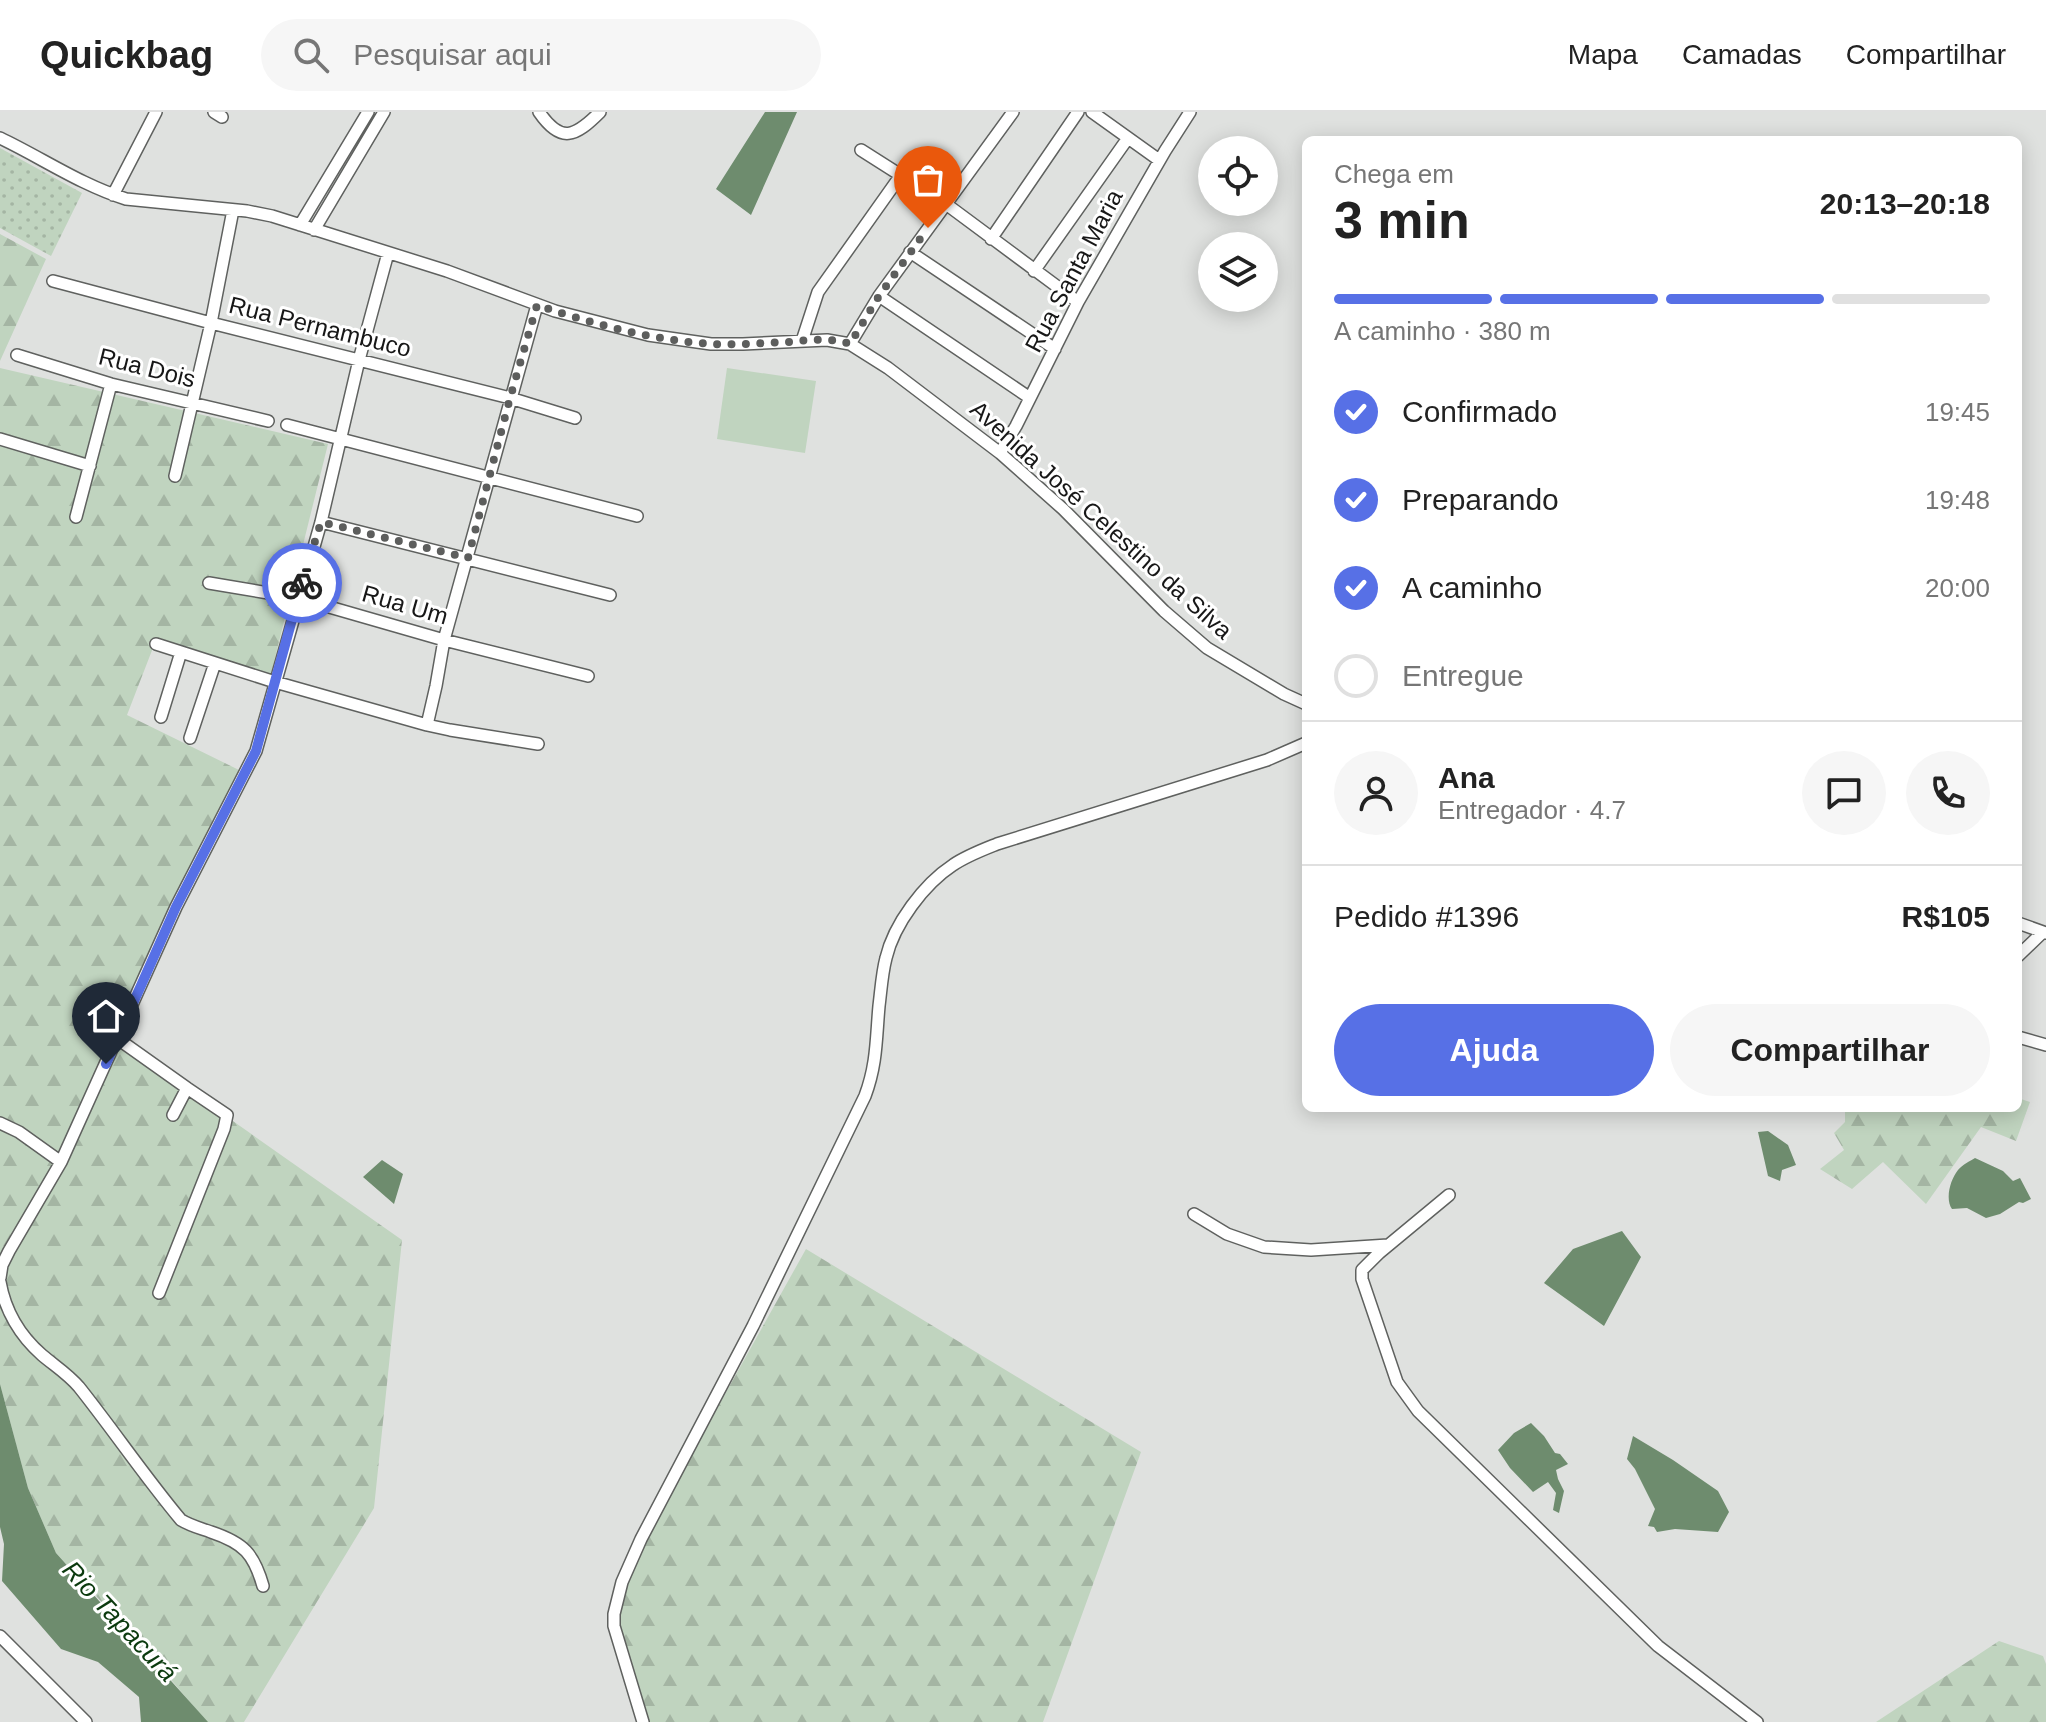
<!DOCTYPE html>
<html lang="pt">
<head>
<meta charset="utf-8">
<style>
	body { margin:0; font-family:Arial,sans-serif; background:#f6f6f6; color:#222; height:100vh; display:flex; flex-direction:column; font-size:30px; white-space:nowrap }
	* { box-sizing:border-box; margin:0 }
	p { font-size:26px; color:#767676 }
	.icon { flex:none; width:44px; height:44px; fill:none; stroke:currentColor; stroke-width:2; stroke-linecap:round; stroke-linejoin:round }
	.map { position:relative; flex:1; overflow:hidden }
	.details { position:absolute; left:1302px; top:24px; width:720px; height:976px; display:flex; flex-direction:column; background:#fff; border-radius:12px; box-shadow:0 4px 20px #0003 }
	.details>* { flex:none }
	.buttons { position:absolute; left:1198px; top:24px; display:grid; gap:16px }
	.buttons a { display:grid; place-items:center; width:80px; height:80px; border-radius:50%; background:#fff; box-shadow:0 4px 20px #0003; font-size:40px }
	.pin { position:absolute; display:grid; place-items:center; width:68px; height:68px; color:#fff; margin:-82px -34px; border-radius:50% 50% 50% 0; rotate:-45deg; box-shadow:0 0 8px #0007 }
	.pin .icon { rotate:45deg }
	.courier { position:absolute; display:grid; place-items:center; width:80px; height:80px; margin:-40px; border:6px solid #5770e6; border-radius:50%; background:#fff; color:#222; box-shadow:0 2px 10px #0007 }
	.summary em { font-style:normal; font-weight:600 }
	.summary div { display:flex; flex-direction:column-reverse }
	.summary { display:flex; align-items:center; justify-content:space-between; height:136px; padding:0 32px }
	h1 { font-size:52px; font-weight:600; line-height:60px }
	.bar { display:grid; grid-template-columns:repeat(4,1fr); gap:12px 8px; align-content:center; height:96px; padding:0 32px }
	.bar i { height:10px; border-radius:6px; background:#e0e0e0 }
	.bar .current { background:#5770e6 }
	.bar p { grid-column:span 4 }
	.line { display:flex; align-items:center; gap:20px; padding:0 32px; border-top:2px solid #e0e0e0 }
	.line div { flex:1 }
	.round { display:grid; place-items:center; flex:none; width:84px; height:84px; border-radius:42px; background:#f6f6f6 }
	ol { padding:0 32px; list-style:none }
	li { display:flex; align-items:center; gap:24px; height:88px }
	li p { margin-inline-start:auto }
	li .icon { padding:8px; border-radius:50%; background:#5770e6; color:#fff; stroke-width:4 }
	li:last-child { color:#767676 }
	li i { width:44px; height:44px; border:4px solid #e0e0e0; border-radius:50% }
	.primary-button { display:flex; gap:16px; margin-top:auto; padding:16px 32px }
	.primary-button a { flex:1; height:92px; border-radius:48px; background:#5770e6; color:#fff; font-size:32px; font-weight:600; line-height:92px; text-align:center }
	.primary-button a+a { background:#f6f6f6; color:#222 }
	header { display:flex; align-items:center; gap:48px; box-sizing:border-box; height:112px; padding:0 40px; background:#fff; border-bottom:2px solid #e0e0e0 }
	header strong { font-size:38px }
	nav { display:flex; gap:44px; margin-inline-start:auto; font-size:28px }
	.search { width:560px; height:72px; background:#f6f6f6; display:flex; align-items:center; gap:20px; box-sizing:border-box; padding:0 28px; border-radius:44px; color:#767676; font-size:30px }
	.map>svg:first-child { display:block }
	.forest { fill:url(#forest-firs) }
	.park { fill:url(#park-dots) }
	.garden { fill:#c0d4bf }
	.water { fill:#6e8c6e }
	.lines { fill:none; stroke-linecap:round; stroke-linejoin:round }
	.minor-casing { stroke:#5f615f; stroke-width:14 }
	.minor { stroke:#fff; stroke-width:11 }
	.done { stroke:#5d5e5d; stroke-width:8; stroke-dasharray:0 14.4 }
	.route { stroke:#5770e6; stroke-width:10 }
	.labels { text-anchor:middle; stroke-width:6; stroke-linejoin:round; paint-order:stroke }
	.street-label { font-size:24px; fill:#171717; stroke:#fff }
	.water-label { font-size:26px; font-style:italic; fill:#0b3a0e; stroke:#fff }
</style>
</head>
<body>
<header>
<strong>Quickbag</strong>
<div class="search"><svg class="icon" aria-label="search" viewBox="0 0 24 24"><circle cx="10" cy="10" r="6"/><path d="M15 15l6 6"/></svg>Pesquisar aqui</div>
<nav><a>Mapa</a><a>Camadas</a><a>Compartilhar</a></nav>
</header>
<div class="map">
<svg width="2046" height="1610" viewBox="0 0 2046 1610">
	<defs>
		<pattern id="forest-firs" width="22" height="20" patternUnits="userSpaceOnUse" patternTransform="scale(2)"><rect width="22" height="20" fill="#c0d4bf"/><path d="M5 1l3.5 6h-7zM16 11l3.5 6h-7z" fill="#a4b5a3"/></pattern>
		<pattern id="park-dots" width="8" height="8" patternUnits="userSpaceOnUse" patternTransform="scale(2)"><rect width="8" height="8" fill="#c0d4bf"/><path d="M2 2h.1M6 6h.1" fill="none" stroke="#a4b5a3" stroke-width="1.8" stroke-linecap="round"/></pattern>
	</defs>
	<rect width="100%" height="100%" fill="#dfe1df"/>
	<!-- forest -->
	<path class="forest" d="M0,122L46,147L0,249Z
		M0,256L328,332L271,562L156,528L127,603L239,658L161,816L112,924L402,1128L374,1396L244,1610H207L138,1529L56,1441L28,1376L0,1272Z
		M2018,986L2030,990L2016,1029L1981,1015L1926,1092L1883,1050L1852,1077L1820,1057L1844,1038L1834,1021L1845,1010V996H2018Z
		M806,1137L1141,1340L1043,1610H646L618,1514L621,1482L644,1429L667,1386Z
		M1999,1529L2043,1544L2046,1552V1610H1876Z"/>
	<!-- park -->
	<path class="park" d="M0,36L82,81L51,144L0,116Z"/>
	<!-- garden -->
	<path class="garden" d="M727,256L816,269L805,341L717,327Z"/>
	<!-- water -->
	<path class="water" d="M765,0H797L751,103L716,77Z
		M1768,1019L1788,1033L1796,1053L1782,1058L1780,1069L1768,1064L1758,1020Z
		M1975,1046L2003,1059L2013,1069L2020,1066L2031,1087L2023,1091L2019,1090L2000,1102L1986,1106L1967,1096L1952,1097C1945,1087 1950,1068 1958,1058C1962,1053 1970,1049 1975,1046Z
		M382,1048L403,1062L394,1092L363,1065Z
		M1622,1119L1641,1145L1604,1214L1544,1171L1573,1137Z
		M0,1272L28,1376L56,1441L208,1610H141L139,1585L98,1550L61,1537L2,1469L4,1432L0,1415Z
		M1531,1311L1544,1324L1555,1341L1560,1342L1568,1352L1556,1358L1558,1367L1564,1379L1559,1401L1553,1398L1556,1381L1548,1370L1533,1380L1510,1356L1498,1338L1514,1321Z
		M1633,1324L1673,1348L1718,1379L1729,1400L1718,1420L1675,1417L1657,1420L1654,1415L1648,1414L1655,1397L1635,1357L1627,1347Z"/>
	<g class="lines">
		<defs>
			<path id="minor" d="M214,0L222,5
				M539,0C561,32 575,25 600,0
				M1092,0L1159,48
				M0,26C42,46 81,73 126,87L247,99L272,104L447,159L555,199L648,223L711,232H743L827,228L850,232L888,256L1000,341L1063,397L1164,499L1207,536L1284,582L1306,592
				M861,38L946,92L1078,190
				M113,83L156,0
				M300,113L368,0
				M314,118L384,0
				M991,127L1078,0
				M910,140L1055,237
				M1034,159L1128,26
				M53,169L211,211L510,286L575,306
				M879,184L1030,286
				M802,229L818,180L901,63
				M850,232L879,184L1013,0
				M17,243L111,272L268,309
				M287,313L637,404
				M0,327L90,354
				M1000,341L1016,314L1078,190L1165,39L1190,0
				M175,364L211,211L233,98
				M76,405L111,272
				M321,410L610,483
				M209,471L298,486L444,528L588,564
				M156,532L275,570L427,613L450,618L538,632
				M161,605L181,540
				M427,613L436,574L444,528L537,193
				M190,626L215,551
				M2018,811L2046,821
				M2018,844L2043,820
				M2018,925L2046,933
				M118,927L187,976
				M0,1011L19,1020L61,1050
				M1449,1083L1379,1141L1362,1158V1167L1397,1270L1418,1299L1658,1534L1757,1610
				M1194,1102L1227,1122L1264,1135L1311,1138L1388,1133
				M0,1166L2,1153L9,1139L61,1050L176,795L256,639L321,410L359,248L388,141
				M0,1170C5,1198 20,1224 42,1243C55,1254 68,1262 79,1275C114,1319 145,1365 181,1408C191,1414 200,1416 211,1420C244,1431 254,1442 263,1474
				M159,1181L224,1017L227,1003L187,976L173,1003
				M0,1524L86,1610
				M643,1610L614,1514V1502L622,1470L641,1427L753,1214L865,984C877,952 876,927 879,894C881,878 882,861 886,846C894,812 924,772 953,753C966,744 982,738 997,732L1267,648L1306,631"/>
		</defs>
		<!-- minor casing -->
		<use href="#minor" class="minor-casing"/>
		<!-- minor -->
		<use href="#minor" class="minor"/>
	</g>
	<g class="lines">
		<!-- done -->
		<path class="done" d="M302,471L321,410L468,446L510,286L537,193C592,212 656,229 713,232C738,233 763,231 788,230C808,228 830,225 850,232L879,184L928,116"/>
		<!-- route -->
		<path class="route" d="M106,952L176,795L256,639L302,471"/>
	</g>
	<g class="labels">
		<!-- street labels -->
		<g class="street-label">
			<text transform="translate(1074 159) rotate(-62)" y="8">Rua Santa Maria</text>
			<text transform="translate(320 215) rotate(14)" y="8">Rua Pernambuco</text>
			<text transform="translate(147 256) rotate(14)" y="8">Rua Dois</text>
			<text transform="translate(1101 408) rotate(42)" y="8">Avenida José Celestino da Silva</text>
			<text transform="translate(405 493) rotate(16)" y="8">Rua Um</text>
		</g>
		<!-- water labels -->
		<g class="water-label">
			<text transform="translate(120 1509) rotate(47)" y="9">Rio Tapacurá</text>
		</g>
	</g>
</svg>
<div class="buttons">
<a><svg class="icon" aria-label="locate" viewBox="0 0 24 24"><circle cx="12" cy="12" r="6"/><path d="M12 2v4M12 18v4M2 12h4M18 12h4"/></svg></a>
<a><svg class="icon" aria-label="layers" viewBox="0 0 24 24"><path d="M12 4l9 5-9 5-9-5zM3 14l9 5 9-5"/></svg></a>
</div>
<div class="pin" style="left:928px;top:116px;background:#ea580c"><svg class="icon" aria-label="bag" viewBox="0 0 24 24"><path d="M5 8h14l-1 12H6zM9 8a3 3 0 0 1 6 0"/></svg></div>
<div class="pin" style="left:106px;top:952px;background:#1f2937"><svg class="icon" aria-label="home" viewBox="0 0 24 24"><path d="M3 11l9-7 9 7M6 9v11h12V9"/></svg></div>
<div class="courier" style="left:302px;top:471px"><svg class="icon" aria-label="bike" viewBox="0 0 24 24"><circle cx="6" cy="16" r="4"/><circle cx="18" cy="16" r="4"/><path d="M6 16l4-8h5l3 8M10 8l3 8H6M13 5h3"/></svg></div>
<section class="details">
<div class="summary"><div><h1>3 min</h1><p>Chega em</p></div><em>20:13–20:18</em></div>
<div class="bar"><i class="current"></i><i class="current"></i><i class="current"></i><i></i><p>A caminho · 380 m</p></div>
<ol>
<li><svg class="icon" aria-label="check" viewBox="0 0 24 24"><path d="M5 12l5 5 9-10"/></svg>Confirmado<p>19:45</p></li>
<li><svg class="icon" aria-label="check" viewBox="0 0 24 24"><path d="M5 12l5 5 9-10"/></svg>Preparando<p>19:48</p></li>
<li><svg class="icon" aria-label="check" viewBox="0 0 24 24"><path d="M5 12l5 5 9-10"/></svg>A caminho<p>20:00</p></li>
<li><i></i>Entregue</li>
</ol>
<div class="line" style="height:144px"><a class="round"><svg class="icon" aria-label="person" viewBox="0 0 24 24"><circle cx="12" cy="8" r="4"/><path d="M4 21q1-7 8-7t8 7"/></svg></a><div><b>Ana</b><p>Entregador · 4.7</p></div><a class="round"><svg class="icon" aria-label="chat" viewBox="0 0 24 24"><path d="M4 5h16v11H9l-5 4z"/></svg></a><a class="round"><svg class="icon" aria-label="phone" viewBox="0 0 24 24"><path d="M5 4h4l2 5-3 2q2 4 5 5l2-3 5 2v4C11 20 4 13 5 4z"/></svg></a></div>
<div class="line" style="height:104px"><div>Pedido #1396</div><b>R$105</b></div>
<div class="primary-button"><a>Ajuda</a><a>Compartilhar</a></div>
</section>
</div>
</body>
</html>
